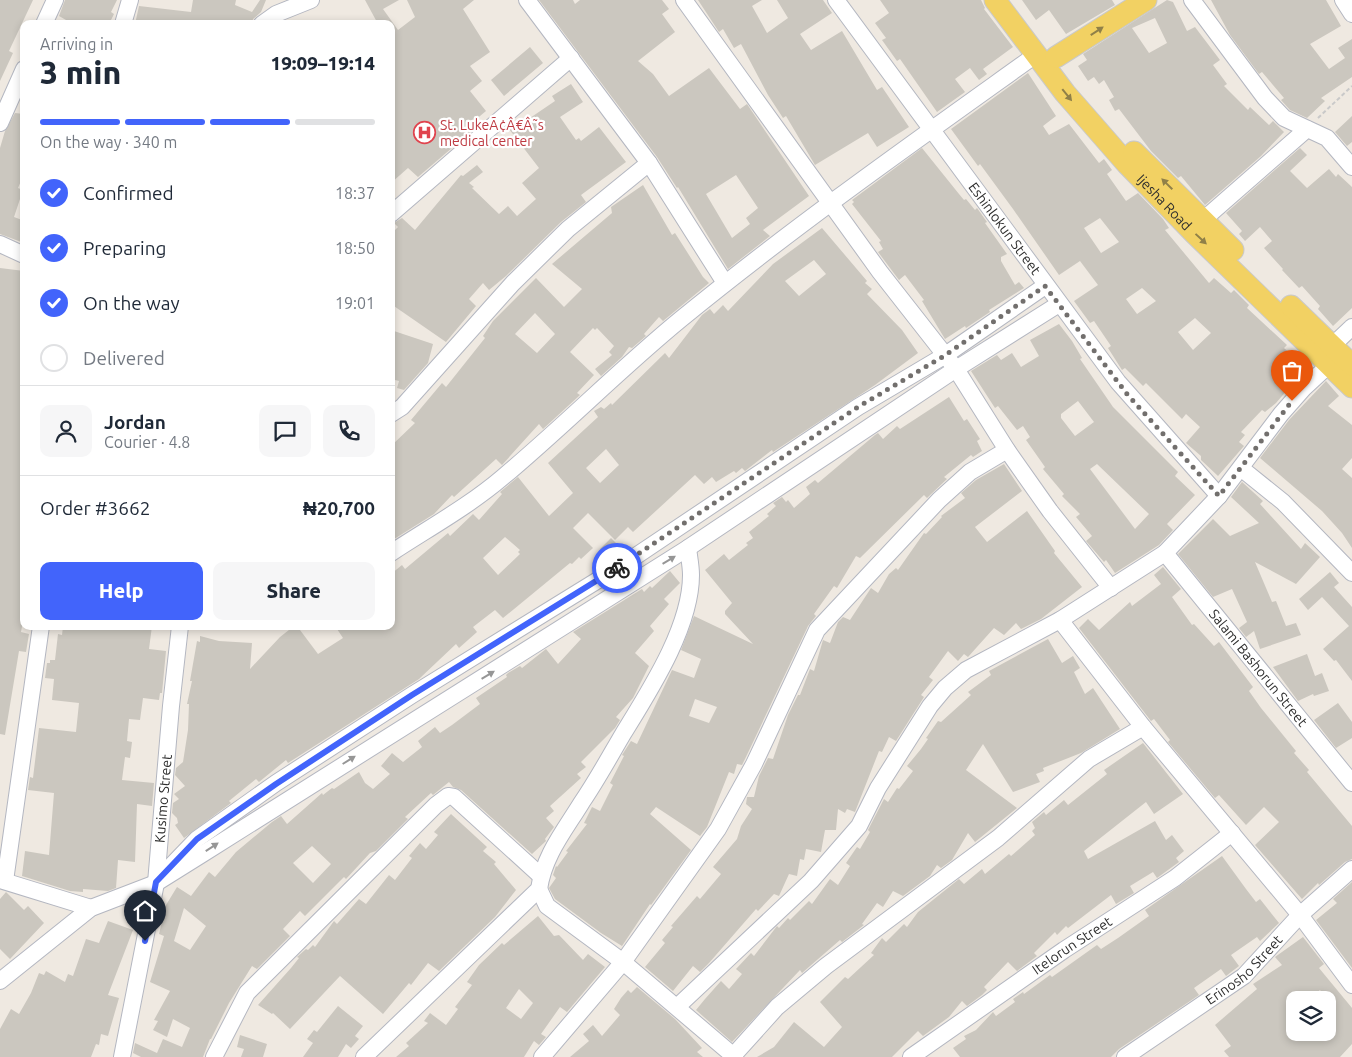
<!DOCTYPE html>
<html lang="en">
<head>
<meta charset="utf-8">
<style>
	body { margin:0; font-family:Ubuntu,sans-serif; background:#f6f6f7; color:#1f2937; height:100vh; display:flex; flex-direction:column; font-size:19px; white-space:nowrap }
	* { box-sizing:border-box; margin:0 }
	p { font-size:16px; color:#747a83 }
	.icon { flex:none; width:28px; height:28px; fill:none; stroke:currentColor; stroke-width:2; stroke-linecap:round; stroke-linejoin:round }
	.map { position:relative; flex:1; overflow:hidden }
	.sheet { position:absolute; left:20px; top:20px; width:375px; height:610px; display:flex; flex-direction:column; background:#fff; border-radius:10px; box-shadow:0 2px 8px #0003 }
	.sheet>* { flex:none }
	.controls { position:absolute; left:1286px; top:991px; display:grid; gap:10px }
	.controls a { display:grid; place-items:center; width:50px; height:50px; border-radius:10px; background:#fff; box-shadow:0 2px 8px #0003; font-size:25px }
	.pin { position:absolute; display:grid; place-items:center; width:42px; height:42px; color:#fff; margin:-51px -21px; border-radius:50% 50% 50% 0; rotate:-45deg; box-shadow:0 0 5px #0007 }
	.pin .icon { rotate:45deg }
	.courier { position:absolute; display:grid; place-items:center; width:50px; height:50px; margin:-25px; border:4px solid #4264fb; border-radius:50%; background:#fff; color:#222; box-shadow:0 1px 6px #0007 }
	.summary em { font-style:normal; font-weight:800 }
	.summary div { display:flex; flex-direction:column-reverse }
	.summary { display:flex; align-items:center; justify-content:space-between; height:85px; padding:0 20px }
	h1 { font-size:32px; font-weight:800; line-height:38px }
	.bar { display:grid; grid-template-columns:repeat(4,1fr); gap:8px 5px; align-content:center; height:60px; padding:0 20px }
	.bar i { height:6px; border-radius:4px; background:#e0e1e3 }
	.bar .current { background:#4264fb }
	.bar p { grid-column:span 4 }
	.line { display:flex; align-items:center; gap:12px; padding:0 20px; border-top:1px solid #e0e1e3 }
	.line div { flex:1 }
	.round { display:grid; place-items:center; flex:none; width:52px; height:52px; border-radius:10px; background:#f6f6f7 }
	ol { padding:0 20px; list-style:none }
	li { display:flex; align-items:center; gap:15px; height:55px }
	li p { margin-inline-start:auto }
	li .icon { padding:5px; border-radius:50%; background:#4264fb; color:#fff; stroke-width:4 }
	li:last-child { color:#747a83 }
	li i { width:28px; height:28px; border:2px solid #e0e1e3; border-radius:50% }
	.cta { display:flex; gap:10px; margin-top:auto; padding:10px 20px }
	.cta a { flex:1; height:58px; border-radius:10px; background:#4264fb; color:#fff; font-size:20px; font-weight:800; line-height:58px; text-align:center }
	.cta a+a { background:#f6f6f7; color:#1f2937 }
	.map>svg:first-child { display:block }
	.building { fill:#cbc7bf; fill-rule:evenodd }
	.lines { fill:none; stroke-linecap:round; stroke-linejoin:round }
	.minor-casing { stroke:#b4b7c1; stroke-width:18 }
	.major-casing { stroke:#c9c9c9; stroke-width:23 }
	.path { stroke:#c9c9c9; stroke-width:2; stroke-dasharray:4 2.5; stroke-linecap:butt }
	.minor { stroke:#fff; stroke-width:16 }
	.major { stroke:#f2d163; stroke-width:21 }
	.oneway { fill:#908048 }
	.oneway2 { fill:#969696 }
	.done { stroke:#726f6d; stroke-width:5; stroke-dasharray:0 9 }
	.route { stroke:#4264fb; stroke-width:6 }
	.labels { text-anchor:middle; stroke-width:4.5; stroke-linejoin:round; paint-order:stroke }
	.health-label { font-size:14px; fill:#be3a42; stroke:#fff; text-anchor:start }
	.street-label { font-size:14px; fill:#2e2e2e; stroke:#fff }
</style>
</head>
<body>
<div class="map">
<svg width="1352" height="1057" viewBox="0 0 1352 1057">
	<rect width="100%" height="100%" fill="#efe9e1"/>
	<!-- building -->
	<path class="building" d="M0,0H33L9,51L13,53L0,81Z
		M65,0H117L111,12L114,14L109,24H73L59,16Z
		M193,0H236L235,5L252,12L260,0H266L261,12L253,19L252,24H135L139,6L191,12Z
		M365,0H399L383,9L398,30L415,17L407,0H474L463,9L490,52L470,66L482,81L470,91L486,111L468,126L473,130L418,177L408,168L391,183V24H378Z
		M539,0H573L575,4L580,0H662L669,9L662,14L675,32L638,61L653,74L669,96L709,68L740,109L747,104L809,196L763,230L770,236L728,269L678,187L677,188L657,157ZM736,175L758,208L746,218L750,224L732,238L706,194Z
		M698,0H762L752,6L767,33L788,18L777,0H823L832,13L800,34L811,50L842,31L877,90L882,87L909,127L877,147L868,133L815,165L786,116L783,118L768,95L741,44L734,48L723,29L719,32Z
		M880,0H981L985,8L984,9L1013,47L983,69L987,74L979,80L970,68L955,79L965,92L937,112L900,59L897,61L882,40L886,38L875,23L889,13Z
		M1022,0H1112L1115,5L1066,34L1049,10L1036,20Z
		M1167,0L1173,2L1187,31L1195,27L1220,60L1213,65L1227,84L1224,86L1248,110L1250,107L1269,125L1273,121L1284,132L1261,156L1205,205L1181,176L1178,178L1151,151L1119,109L1115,111L1109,100L1114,97L1104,80L1099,84L1094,77L1088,81L1078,66L1087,60L1083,54ZM1155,18L1167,43L1149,53L1132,28Z
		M1211,0H1326L1341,26L1310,44L1329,69L1345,58L1338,48L1352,39V77L1321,98L1325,101L1307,118L1290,110L1281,100L1284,98L1262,72L1259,74L1230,35Z
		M530,47L543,63L504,96L491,80Z
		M1028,73L1056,116L1043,126L1049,135L1069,124L1099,163L1104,159L1112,170L1107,174L1126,201L1138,193L1163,219L1169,228L1165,230L1209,283L1214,278L1231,293L1234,290L1249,305L1247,308L1287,345L1284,348L1306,368L1276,403L1265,412L1262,410L1241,432L1245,435L1239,442L1244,446L1218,476L1201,460V456L1186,443L1200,427L1186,414L1182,419L1146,383L1143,386L1125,368L1122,370L1108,348L1111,346L1094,321L1090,323L1074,301L1098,285L1080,261L1059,275L1013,209L980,164L978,166L951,129ZM1100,218L1119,242L1101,253L1084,228ZM1142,288L1156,301L1137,314L1126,299ZM1195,318L1211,333L1193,350L1178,332Z
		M571,84L583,102L560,117L576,140L579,138L581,141L599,127L626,162L581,195L586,202L561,222L506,276L489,290L483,283L469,299L476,306L446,342L391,304V234L398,227L394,223L402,218L415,230L461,175L463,176L477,165L483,172L469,183L474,187L472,188L499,214L508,206L517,216L536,199L522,183L539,168L509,129L528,115L530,118L555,101L552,96Z
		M15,113L24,114V174L18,188L23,190L14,217L22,220L20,224L24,225V243L0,234V148L5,131Z
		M1352,116V142L1347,146L1335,132Z
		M922,148L959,194L964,200L966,199L975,210L977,208L987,222L985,223L1007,254L1001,257V261L1015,285L1019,282L1024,288L989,310L990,312L966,328L965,326L945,339L922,301L924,300L905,275L899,280L878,252L883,249L879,242L881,241L852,204L854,202L852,200Z
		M1300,148L1307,155L1290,171L1307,188L1329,169L1336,177L1338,174L1352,187V308L1333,326L1318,309L1320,306L1302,286L1299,288L1282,270L1283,269L1264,248L1272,241L1260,227L1245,241L1239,234L1242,231L1226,213Z
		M643,185L672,235L675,233L703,277L709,283L663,321L659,317L644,334L646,336L632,348L629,347L622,357L601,376L595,369L612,355L609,352L614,346L597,328L595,330L593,328L570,352L594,375L577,393L580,395L543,429L539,424L502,465L496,459L454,497L452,495L434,514L391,541V446L415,423L411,420L442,383L446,387L485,338L483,336L493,321L536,278L564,307L582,289L552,264L612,213L611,207ZM535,313L555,334L537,353L515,334Z
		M822,228L867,281L865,283L872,289L867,294L902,330L918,353L875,385L773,452L772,450L745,471L742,468L736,473L734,471L716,482L712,477L704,484L695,475L633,532L628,527L615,540L588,513L573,528L593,548L581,559L579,557L572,564L570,563L503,618L495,610L473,627L477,632L459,648L456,644L419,679L288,763L286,760L259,782L256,779L229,801L231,803L184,838L175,825L178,823L177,818L172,813L173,803L179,799L174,794L185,786L175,775L176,768L183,762L188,730L189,704H187L192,681H190L197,641L200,642V636L219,641L252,643L250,669L280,637L294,626H297L318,654L343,638L335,626H391V574L402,565L405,569L448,533L450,536L473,514L479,520L502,494L500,492L518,477L549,516L573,493L548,463L598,417L594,411L601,407L604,409L611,403L612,405L665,353L669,358L702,315L710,309L714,314L723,305L728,311L773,264ZM814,260L826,274L799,296L785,281ZM606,449L619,465L600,483L586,468ZM505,537L520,550L518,552L520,554L498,575L483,558Z
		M0,268L24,271V615L21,632L29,634L26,652L19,651L5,735L0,734Z
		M1059,324L1072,341L1082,358L1080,359L1113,407L1178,472L1175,476L1195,495L1167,524L1173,530L1159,545L1115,573L1106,560L1104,562L1086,541L1092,536L1076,517L1080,514L1062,496L1064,494L1043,469L1045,467L1026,440L1030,437L1023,426L1017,430L998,406L995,408L971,371L997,355L1001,360L1012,353L1021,367L1039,356L1030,340ZM1078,401L1094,422L1075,436L1061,418V414ZM1097,464L1149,514L1135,529L1090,469Z
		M391,330L433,344L428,363L404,390L397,388L399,381L391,379Z
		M1326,381L1339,396L1328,406L1352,425V458L1342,469L1352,478V548L1342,533L1322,511L1260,458L1289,420Z
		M949,397L964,421L967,419L980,439L977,441L982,451L973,457L971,455L944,477L947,479L927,498L924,495L860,558L856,556L837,588L834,586L814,614L816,616L808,626L745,759L742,765L737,764L734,774L729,772L707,827L700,836L656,807L650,814L691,850L651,905L650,904L622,946L601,933L555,899L549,888L556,878L553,875L556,866L557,867L568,852L566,851L587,824L584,823L592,807L600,811L613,785L610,783L624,756L622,755L631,741L637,744L672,670L694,678L701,659L681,650L694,616L753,644L725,614V611L732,603L705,570L724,554L729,560L748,545L746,543L753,538L749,532L769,516L767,514L776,506L773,503L782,497L786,502L788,500L794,508L810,494L806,487L815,480L818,483L875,435L878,433L883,439L897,426L900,429ZM695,699L717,707L709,723L689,716Z
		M1004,464L1022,491L975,527L987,542L1027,511L1055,551L1054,553L1082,587L1041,619L1021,629L1016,623L1004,635L994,628L968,657L964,654L958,661L948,651L929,677L933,680L921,695L924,697L896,741L889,737L882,752L879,751L855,812L847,809L845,813L838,809L836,830H825L821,852L806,849L804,860L800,859L797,876L789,874L779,896L774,894L758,911L756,909L709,963L700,972L693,966L673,991L645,967L665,943L662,940L673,927L671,926L697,896L700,899L721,874L713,867L737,839L741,826L752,809L746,804L747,797H754L759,776L768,758L773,759L788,715L798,695H800L810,669L814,671L823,640L830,643L838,622L843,617L850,620L871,588L878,593L889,574L896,568L898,570L924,533L926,534L942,517L941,516L965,498L961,493L976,480Z
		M1242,482L1263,501L1260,504L1301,549L1305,543L1320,557L1296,584L1255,562L1272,602L1276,601L1286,626L1296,623L1301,635L1260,649L1254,631L1246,637L1239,628L1247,622L1232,589L1213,597L1178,554L1213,519L1230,536L1259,523L1231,497Z
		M611,538L620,547L609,558L600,549Z
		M1163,567L1181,589L1172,597L1192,625L1194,624L1214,646L1219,642L1253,687L1249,691L1261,708L1296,751L1294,753L1309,770L1307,772L1352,826V859L1345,862L1319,885L1318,883L1302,899L1255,845L1279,822L1264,807L1246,825L1219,795L1215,798L1168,742L1170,740L1154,719L1151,721L1079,628L1088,619L1099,630L1130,602L1132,606L1161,584L1154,575Z
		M670,571L680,583L664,599L669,604L650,626L654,631L635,653L649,666L633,698L616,717L620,720L615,728L581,762L586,767L577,774L581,778L550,806L554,811L546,818L554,827L545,839L546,841L532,854L461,790L453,787L449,782L433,795L431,793L405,817L408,819L376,851L370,853L346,879L344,877L305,916L300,911L283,929L290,936L257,969L252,966L229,1003L211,1039H210L203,1057H141L133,1053L135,1043L157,1053L163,1039L182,1047L190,1028L173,1019L167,1037L153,1030L158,1021L154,1020L170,991L150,982L164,936L159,934L166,905L177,887L191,896L209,872L215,877L236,852L272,822L281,816L287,824L322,793L323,795L332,788L334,789L359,772L365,783L373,789L390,774L381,766L392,753L403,762L422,747L418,741L435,727L440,733L452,725L480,704L476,698L507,677L506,675L508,673L520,666L522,668L546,649L558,664L581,639L573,632L642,589L644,592L650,586L652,588ZM312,846L331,864L313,883L293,863ZM184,908L206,926L190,950L174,941Z
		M1330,572L1339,583L1334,587L1352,607V681L1336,660L1334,661L1323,649L1349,626L1322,597L1308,610L1299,599Z
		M63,626H152L149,649L166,651L162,693H160L159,700L143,698L140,720L129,719L127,741L132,742L130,758L125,757L122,780L154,783L152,806L137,804L135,862L118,860L116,888L108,891L83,889V892L70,891L22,876L25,851L49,855L54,793L28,790L30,777L33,778L39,728L76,732L79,703L52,700L54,679L45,678L47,663H50V660H55L58,634L62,635Z
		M1048,639L1062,663L1073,656L1080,668L1074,672L1085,694L1093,688L1120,729L1081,753L1043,768L1044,771L1036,774L1040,782L1013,792L983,744L966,770L1017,808L975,842L968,833L952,860L941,868L937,865L930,876L903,896L893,891L883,907L877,903L862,924L864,925L842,942L840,940L802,973L800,970L732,1042L696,1010L705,999L721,981L729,989L742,974L736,969L751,953L754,956L777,926L779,928L788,918L790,920L809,901L812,904L830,879L838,885L850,866L846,863L857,847L860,849L870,832L868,830L884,799L888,802L897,788L899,789L913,771L907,766L921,749L928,739L926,738L938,721L941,722L971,695L968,692L991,675L989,671Z
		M1307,654L1315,676L1322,673L1329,691L1314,696L1313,694L1298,701L1273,667Z
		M1338,703L1352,722V738L1336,748L1314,720Z
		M1143,743L1183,794L1154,814L1146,802L1084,851L1088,859L1155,821L1166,840L1172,835L1184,851L1176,858L1179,862L1157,878L1153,872L1130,886L1134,893L1116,904L1111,895L1068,928L1066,926L1057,935L1055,932L1034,953L1037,956L1017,971L1008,962L984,987L987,990L982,995L967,1006L962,1001L949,1017L923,1036L918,1031L892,1057H757L774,1047L794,1022L824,1047L842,1027L820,1002L845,977L848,979L874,955L871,953L882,938L886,942L904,924L907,927L918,912L959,879L964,884L982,869L985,874L1009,854L1011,856L1035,835L1032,831L1035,828L1032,822L1044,812L1046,815L1064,800L1068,805L1107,774L1104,770Z
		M451,814L487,847L483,851L496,862L494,864L516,890L495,917L439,971L428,963L411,985L409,983L383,1014L340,976L290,1029L273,1013L272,1014L258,1005L291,968L299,958L297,957L306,949L308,950L313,945L315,947L334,921L337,924L359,899L366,904L389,875L395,880L412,858L409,856L420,843L426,849L438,835L434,832Z
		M1222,856L1246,889L1256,902L1260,899L1279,923L1260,941L1257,937L1231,955L1239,966L1226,976L1221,969L1194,988L1199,995L1119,1049L1111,1057H960L953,1048L966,1039L964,1036L976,1030L993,1012L996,1016L1015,1002L1013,999L1023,992L1024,994L1050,975L1052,977L1097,945L1101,949L1118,938L1149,916L1145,910Z
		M1352,882V968L1316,920L1337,903L1333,899Z
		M6,892L24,910L28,906L44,923L10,959L0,949V899Z
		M538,916L554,936L559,935L583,960L588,954L605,967L567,1012L560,1007L541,1034L546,1037L539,1045L534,1041L524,1057H396L409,1046L406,1043L428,1023L424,1021L430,1013L446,1025L458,1009L455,1007L472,985L467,982L479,965L502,943L504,945ZM519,989L533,1003L521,1019L506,1008Z
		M108,921L133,930L108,995L119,998L108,1036L101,1034L99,1045L96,1044L91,1057H0V1029L11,1009L19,1014L31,993L39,973L44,975L46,971L65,982L68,974L73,976L86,939L99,943Z
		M1303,937L1324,964L1319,968L1352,1008V1044L1340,1057H1229L1224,1051L1231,1046L1215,1025L1257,989L1253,984L1282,965L1275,957ZM1320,990L1328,1000V1032H1295V1000H1307Z
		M637,987L675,1019L702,1048L697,1052L703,1057H570L589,1041L583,1034L593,1025L602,1036L620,1015L614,1009L621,998L628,990L631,993Z
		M338,1006L363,1026L355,1036L359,1039L351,1048L346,1044L338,1057H303L313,1043L307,1039L314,1030L317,1032Z
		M240,1035L267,1044L263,1057H241L244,1049L237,1047Z"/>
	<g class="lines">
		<defs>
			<g id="minor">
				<path d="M527,0L649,163L725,283"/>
				<path d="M684,0L880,272L956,369L1007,450L1050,511L1111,588"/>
				<path id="s1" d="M836,0L1118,382L1219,496"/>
				<path d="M1192,0L1265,98L1284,118L1327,138L1352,167"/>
				<path d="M1343,0L1352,14"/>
				<path d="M44,24L55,0"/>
				<path d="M123,24L130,0"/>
				<path d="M262,24L276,14L311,0"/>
				<path d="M0,123L24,69"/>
				<path d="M391,214L571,58"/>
				<path d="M1203,220L1307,129"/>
				<path d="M0,244L24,255"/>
				<path d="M1333,345L1352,327"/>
				<path d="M391,414L402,407L513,283L568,229L649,163"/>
				<path d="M1242,469L1283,502L1352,573"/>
				<path d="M391,553C429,528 469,506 503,477C564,426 620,369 681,319C796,225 917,140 1037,54"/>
				<path id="s2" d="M1165,553L1352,783"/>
				<path d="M1060,620L1143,727L1300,915L1352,985"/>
				<path d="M171,866L197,839L276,783L412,695L624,564L858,407L944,356L1045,286"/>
				<path d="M0,880L91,908"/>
				<path d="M5,881L41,626"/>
				<path d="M539,889L547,906L623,962L735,1057"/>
				<path d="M0,981L91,908L156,883L204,853L688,548L956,369L1059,304"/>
				<path d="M678,1006L811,881L859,826L878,788L930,706L945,688L966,670L1060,620L1165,553L1219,496L1281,414L1303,389L1330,364"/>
				<path id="s3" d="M122,1057L156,883L171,706L180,626"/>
				<path d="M214,1057L247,993L436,805L448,796L454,797L541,876"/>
				<path d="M364,1057L539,889C544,855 565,830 582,802C597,780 610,756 623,734C650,690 691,627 691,575C691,566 689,557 688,548"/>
				<path d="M542,1057L623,962L718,829L754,764L817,630L939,500L970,472L1007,450"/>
				<path d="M732,1057L777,1007L826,966L998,838L1089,759L1143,727"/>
				<path id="s4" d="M911,1057L1064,950L1175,878L1232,833"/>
				<path id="s5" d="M1125,1057L1244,976L1300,915L1352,869"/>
			</g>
			<g id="major">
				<path id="s6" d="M995,0L1065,93L1127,164L1194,233L1352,387"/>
				<path d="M1056,57L1146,0"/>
				<path d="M1134,152L1233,250"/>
				<path d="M1291,306L1352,365"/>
			</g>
		</defs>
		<!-- minor casing -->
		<use href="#minor" class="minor-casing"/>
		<!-- major casing -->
		<use href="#major" class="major-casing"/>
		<!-- path -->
		<path class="path" d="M1318,118L1352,86"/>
		<!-- minor -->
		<use href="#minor" class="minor"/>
		<!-- major -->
		<use href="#major" class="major"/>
	</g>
	<!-- one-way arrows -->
	<defs><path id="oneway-solid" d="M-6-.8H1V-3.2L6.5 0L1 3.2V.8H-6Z" transform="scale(1.25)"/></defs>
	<g class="oneway">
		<use href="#oneway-solid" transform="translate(1097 31) rotate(-33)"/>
		<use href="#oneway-solid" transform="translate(1067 95) rotate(51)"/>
		<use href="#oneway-solid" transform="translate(1167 184) rotate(-135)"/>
		<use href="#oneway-solid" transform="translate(1201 239) rotate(43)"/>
	</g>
	<g class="oneway2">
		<use href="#oneway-solid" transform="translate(669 560) rotate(-31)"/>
		<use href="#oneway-solid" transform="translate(488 675) rotate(-31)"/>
		<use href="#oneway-solid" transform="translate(349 760) rotate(-32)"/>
		<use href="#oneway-solid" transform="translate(212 847) rotate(-33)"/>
	</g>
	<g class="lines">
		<!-- done -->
		<path class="done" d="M617,568L858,407L944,356L1045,286L1127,394L1219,496L1292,401"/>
		<!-- route -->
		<path class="route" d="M145,941L156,882L197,839L276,784L412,695L617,568"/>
	</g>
	<!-- icons -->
	<defs>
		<symbol id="hospital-ring" viewBox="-11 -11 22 22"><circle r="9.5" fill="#fff" stroke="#e0444e" stroke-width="1.5"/><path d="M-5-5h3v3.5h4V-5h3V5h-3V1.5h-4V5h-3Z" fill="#e0444e"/></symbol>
	</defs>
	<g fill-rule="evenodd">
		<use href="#hospital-ring" x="412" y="120" width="25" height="25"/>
	</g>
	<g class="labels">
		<!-- health labels -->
		<g class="health-label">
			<text x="440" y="130">St. LukeÃ¢Â€Â˜s<tspan x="440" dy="16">medical center</tspan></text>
		</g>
		<!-- street labels -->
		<g class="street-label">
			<text dy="5" stroke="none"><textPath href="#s6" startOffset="264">Ijesha Road</textPath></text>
			<text dy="5" stroke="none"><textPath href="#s1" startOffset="284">Eshinlokun Street</textPath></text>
			<text dy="5" stroke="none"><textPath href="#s2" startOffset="148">Salami Bashorun Street</textPath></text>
			<text dy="5" stroke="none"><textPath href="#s3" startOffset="262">Kusimo Street</textPath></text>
			<text dy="5" stroke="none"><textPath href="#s4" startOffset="196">Itelorun Street</textPath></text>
			<text dy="5" stroke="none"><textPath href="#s5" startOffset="148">Erinosho Street</textPath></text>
		</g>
	</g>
</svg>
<div class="controls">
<a><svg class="icon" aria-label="layers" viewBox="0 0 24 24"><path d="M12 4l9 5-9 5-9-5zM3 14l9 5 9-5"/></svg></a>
</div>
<div class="pin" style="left:1292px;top:401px;background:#ea580c"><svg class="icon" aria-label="bag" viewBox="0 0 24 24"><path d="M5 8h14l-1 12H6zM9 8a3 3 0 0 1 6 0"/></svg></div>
<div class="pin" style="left:145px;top:941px;background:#1f2937"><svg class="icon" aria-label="home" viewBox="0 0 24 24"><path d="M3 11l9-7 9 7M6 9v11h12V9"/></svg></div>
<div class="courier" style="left:617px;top:568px"><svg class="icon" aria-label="bike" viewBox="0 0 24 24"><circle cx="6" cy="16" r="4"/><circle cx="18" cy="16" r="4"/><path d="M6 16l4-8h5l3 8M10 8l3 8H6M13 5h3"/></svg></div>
<section class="sheet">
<div class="summary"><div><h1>3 min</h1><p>Arriving in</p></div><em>19:09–19:14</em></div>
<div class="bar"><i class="current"></i><i class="current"></i><i class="current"></i><i></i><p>On the way · 340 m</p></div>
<ol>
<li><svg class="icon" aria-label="check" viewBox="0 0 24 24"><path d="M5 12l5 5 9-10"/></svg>Confirmed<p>18:37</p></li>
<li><svg class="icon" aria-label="check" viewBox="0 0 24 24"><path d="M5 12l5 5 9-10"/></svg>Preparing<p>18:50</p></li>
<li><svg class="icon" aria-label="check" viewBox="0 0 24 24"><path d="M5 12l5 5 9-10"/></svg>On the way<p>19:01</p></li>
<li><i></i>Delivered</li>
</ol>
<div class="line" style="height:90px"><a class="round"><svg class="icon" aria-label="person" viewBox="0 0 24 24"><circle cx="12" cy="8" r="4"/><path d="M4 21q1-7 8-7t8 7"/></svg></a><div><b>Jordan</b><p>Courier · 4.8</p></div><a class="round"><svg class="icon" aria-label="chat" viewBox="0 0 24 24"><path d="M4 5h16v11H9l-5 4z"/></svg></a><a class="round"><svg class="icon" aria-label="phone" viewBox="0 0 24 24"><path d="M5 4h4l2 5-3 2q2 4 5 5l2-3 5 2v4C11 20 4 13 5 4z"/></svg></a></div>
<div class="line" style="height:65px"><div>Order #3662</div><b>₦20,700</b></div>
<div class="cta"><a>Help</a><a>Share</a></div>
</section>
</div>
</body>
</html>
